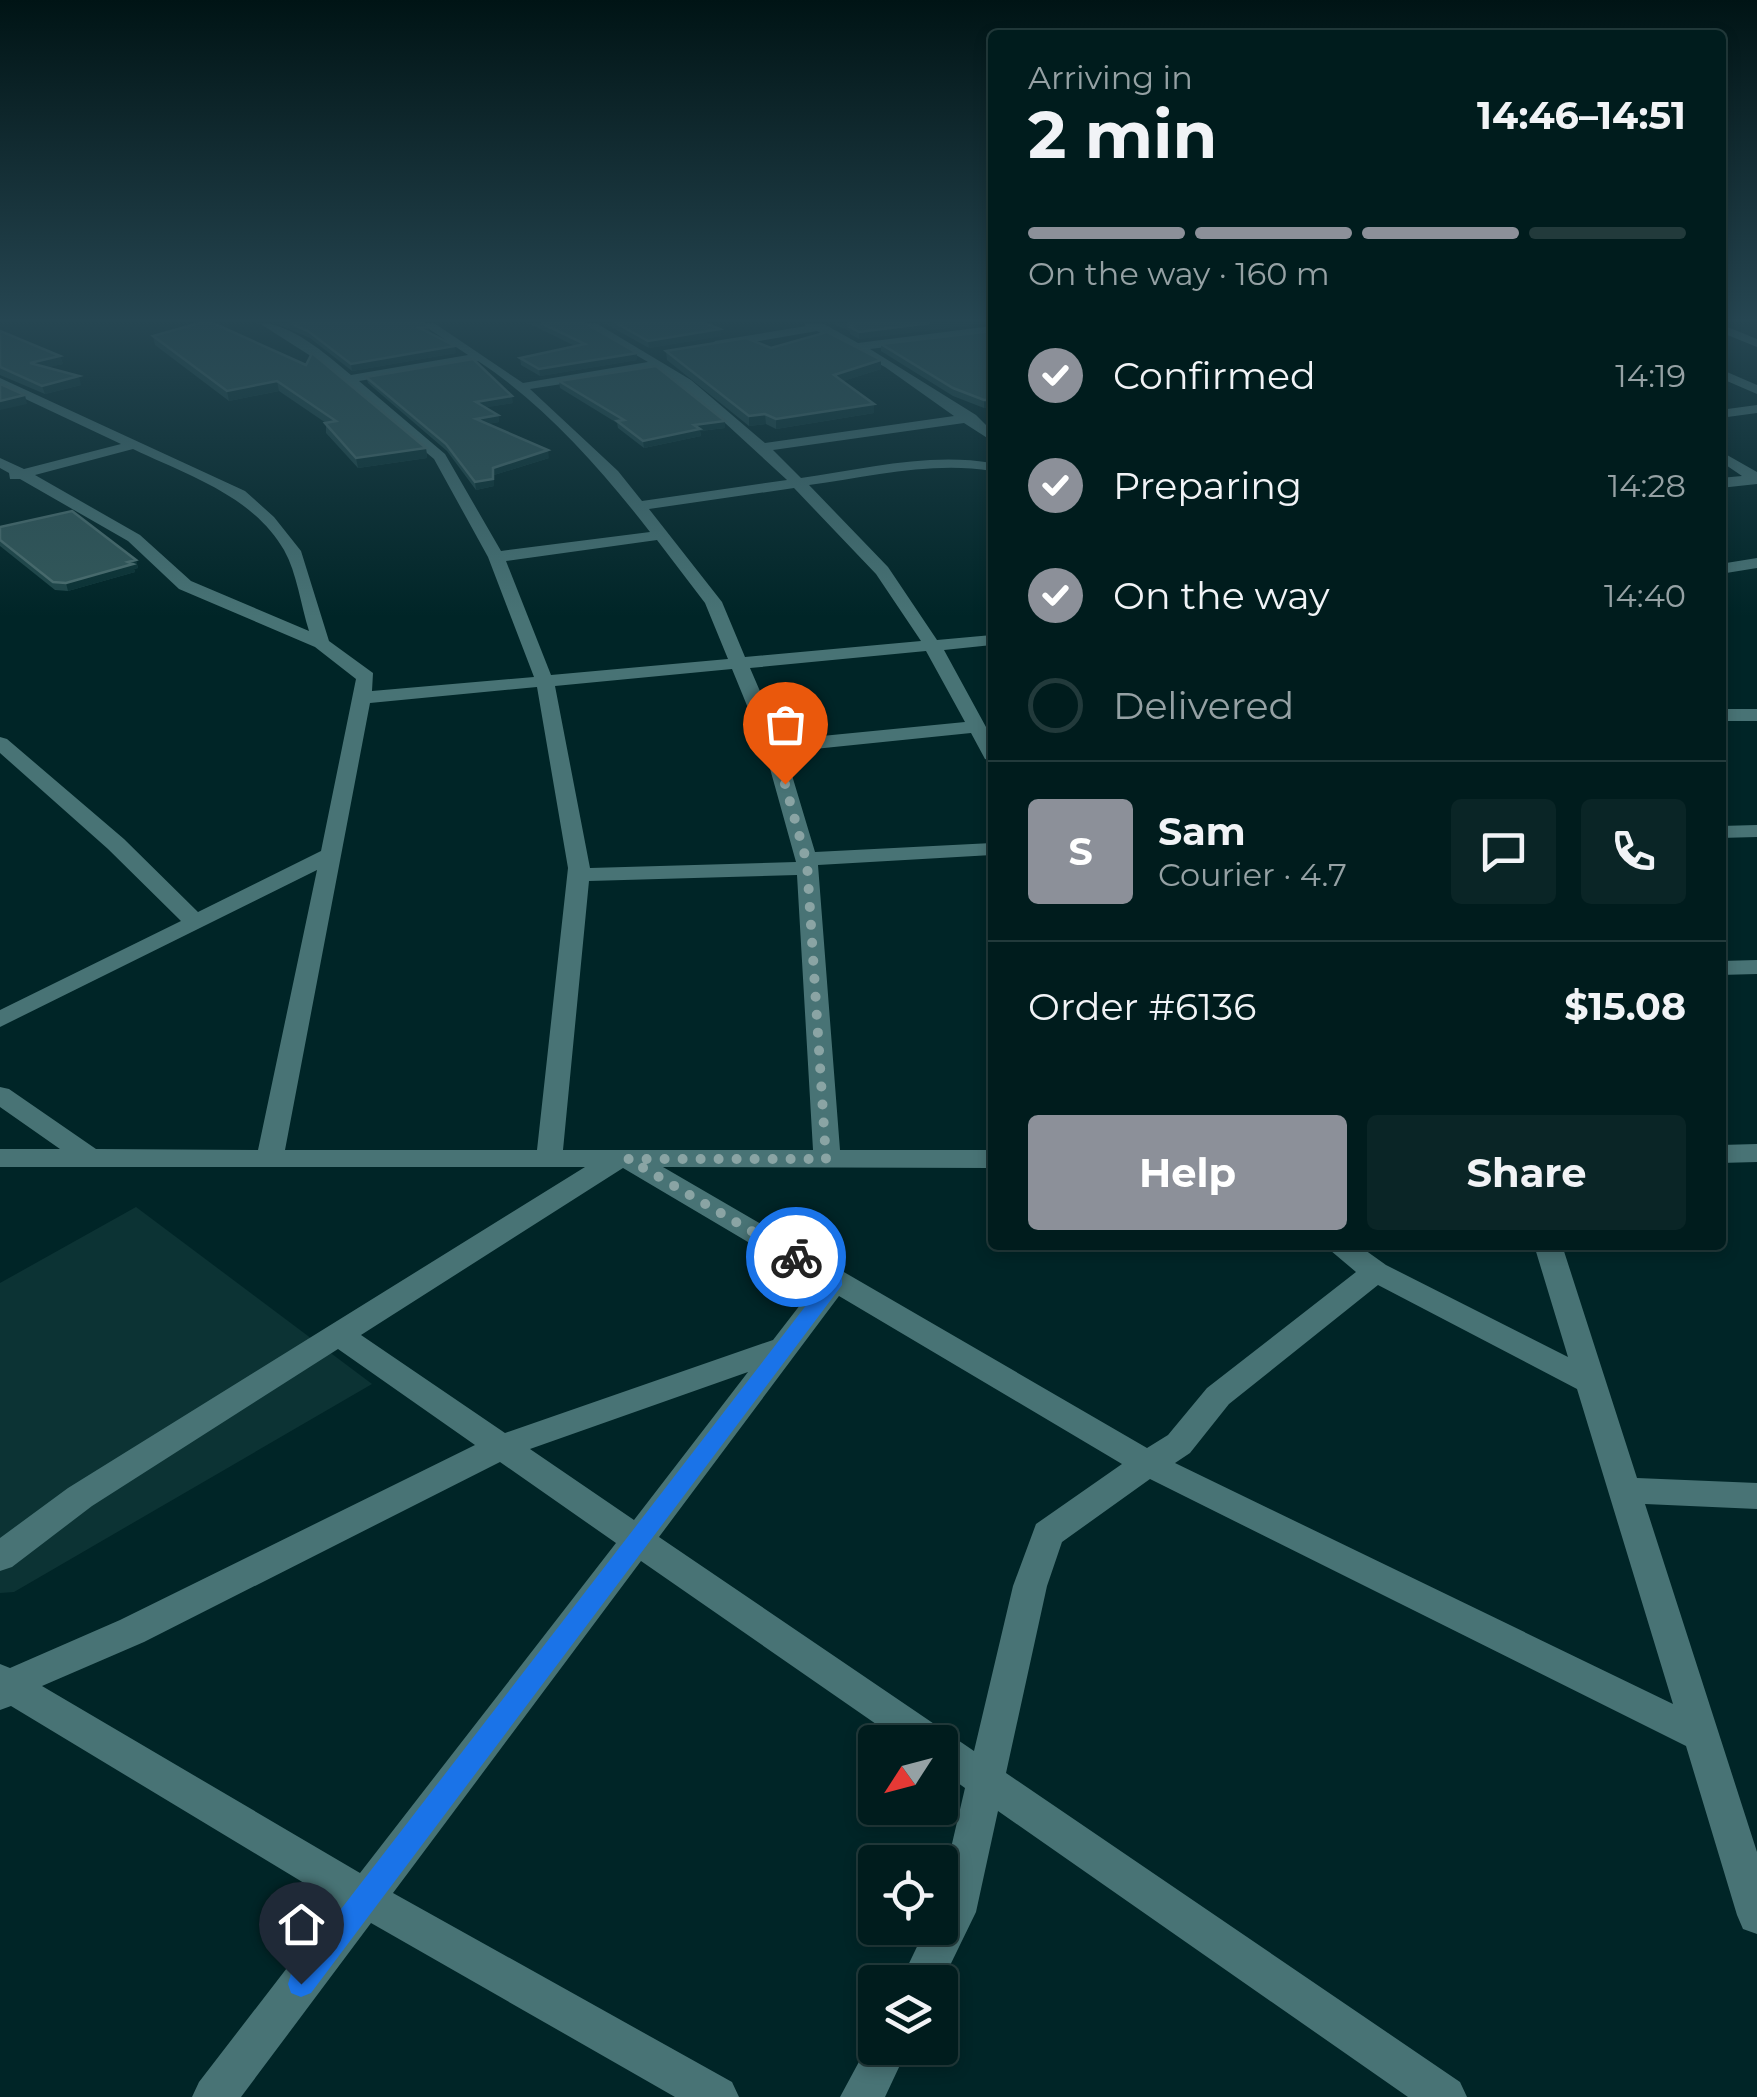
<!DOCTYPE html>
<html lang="en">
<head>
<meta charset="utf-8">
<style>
	body { margin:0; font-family:Montserrat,sans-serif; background:#0a2526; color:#f1f3f6; height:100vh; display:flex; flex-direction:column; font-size:38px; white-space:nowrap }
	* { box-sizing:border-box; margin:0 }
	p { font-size:32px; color:#95a1a4 }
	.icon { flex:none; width:55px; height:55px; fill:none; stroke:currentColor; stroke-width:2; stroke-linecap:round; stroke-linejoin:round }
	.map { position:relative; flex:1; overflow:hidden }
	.side { position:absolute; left:988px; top:30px; width:738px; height:1220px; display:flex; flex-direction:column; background:#001c1d; border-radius:10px; box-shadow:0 5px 15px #0003,0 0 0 2px #223a3b }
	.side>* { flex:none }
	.needle { width:65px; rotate:234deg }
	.controls { position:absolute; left:858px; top:1725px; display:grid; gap:20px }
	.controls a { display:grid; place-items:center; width:100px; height:100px; border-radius:10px; background:#001c1d; box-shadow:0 5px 15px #0003,0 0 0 2px #223a3b; font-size:50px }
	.pin { position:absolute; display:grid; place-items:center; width:85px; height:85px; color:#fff; margin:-102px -42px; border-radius:50% 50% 50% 0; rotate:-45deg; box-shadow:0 0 10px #0007 }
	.pin .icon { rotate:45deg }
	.courier { position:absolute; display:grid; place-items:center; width:100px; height:100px; margin:-50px; border:8px solid #1a73e8; border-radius:50%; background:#fff; color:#222; box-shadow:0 2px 12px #0007 }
	.overview em { font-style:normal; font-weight:700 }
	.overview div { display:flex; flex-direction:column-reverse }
	.overview { display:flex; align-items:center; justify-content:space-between; height:170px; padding:0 40px }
	h1 { font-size:65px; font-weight:700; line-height:75px }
	.bar { display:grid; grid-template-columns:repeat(4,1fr); gap:15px 10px; align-content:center; height:120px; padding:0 40px }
	.bar i { height:12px; border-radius:8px; background:#223a3b }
	.bar .on { background:#8c9099 }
	.bar p { grid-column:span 4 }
	.line { display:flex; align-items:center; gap:25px; padding:0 40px; border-top:2px solid #223a3b }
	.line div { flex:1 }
	.round { display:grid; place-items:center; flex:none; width:105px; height:105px; border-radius:10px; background:#0a2526 }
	ol { padding:0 40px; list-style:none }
	li { display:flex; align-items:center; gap:30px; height:110px }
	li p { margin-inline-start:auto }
	li .icon { padding:10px; border-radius:50%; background:#8c9099; color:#fff; stroke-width:4 }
	li:last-child { color:#95a1a4 }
	li i { width:55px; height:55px; border:5px solid #223a3b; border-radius:50% }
	.action { display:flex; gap:20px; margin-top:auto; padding:20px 40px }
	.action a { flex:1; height:115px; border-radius:10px; background:#8c9099; color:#fff; font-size:40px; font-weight:700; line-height:115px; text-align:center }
	.action a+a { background:#0a2526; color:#f1f3f6 }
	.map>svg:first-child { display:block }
	.built { fill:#0c3334 }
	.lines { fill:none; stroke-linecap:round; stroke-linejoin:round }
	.minor { fill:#487375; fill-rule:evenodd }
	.wall { fill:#1f4749 }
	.shaded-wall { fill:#0a3234 }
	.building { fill:#32585a; stroke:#4c6f70; stroke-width:2.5 }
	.route { fill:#1a73e8 }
	.done { stroke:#8aa4a4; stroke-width:10; stroke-dasharray:0 18 }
</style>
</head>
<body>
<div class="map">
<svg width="1757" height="2097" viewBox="0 0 1757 2097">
	<rect width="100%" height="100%" fill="#002527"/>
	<!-- built -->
	<path class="built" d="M136,1207L372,1384L14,1592L0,1593V1283Z"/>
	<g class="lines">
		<!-- minor -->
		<path class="minor" d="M259,323C291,323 326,354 351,375L468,355L420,323H434L523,383L648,362L581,323H596L691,380L765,443L954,416L885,367L817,331L719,348L713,344L715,341L806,326L804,323L824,324L858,343L992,326V334L870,349L976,415L992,431V441L964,423L773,450L801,478C863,469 930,452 992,463V471C932,461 869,477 809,485L888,567L937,640L992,635V645L944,650L992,738V761L985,759L971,733L785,752L815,852L992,843V855L818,865L840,1150H992V1168L663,1167L1147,1448L1168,1435L1207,1388L1356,1272L1324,1245H1358L1386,1265L1568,1357L1534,1245H1562L1637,1478L1757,1483V1509L1645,1504L1757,1852V1934L1743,1929L1737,1915L1686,1746L1150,1479L1062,1542L1047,1586L1006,1773L1460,2082L1467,2097H1408L998,1811L976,1912L940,1986V1982H900L926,1928H940V1895L965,1788L940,1770V1742H902L641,1561L393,1893L732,2082L739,2097H675L371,1923L241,2097H192L199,2082L337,1903L11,1706L0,1710V1664L10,1668L120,1620L475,1445L338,1349L92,1506L12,1567L0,1571V1538L68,1488L585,1167H0V1149H60L0,1107V1087L9,1089L96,1149L258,1150L317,870L0,1027V1010L181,921L108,849L0,753V737L7,739L124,839L198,912L321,851L356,679L315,647L179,589L128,541L20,479H10L9,473L0,468V458L24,469L121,444L0,387V378L245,491L274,517L301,551L329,641L373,673L372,691L534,677L488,557L434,459L317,360ZM478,361C544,404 602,470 650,532L501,551L445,454L359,381ZM657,369L712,411L787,480L642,501L618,471L530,389ZM133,449C187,475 252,495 284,550C297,573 301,606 309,631L191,581L140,535L35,475ZM794,488L876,574L921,641L745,657L722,602L649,509ZM657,540L705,603L728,659L551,675L506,561ZM926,651L965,722L781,740L750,668ZM732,669L764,747L796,862L590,868L555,686ZM537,687L568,868L537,1150H285L370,703ZM797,875L813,1150H563L589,881ZM623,1168L817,1283L773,1340L505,1433L361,1335ZM1378,1285L1577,1389L1673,1704L1175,1463L1190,1453L1229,1404ZM839,1296L1122,1464L1036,1524L1013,1586L974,1751L659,1537ZM748,1372L634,1520L530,1449ZM500,1462L616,1543L360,1873L42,1686L144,1642Z
			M1720,324L1757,339V347L1720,332Z
			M1720,369L1757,385V394L1720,378Z
			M1757,405V413L1720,418V410Z
			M1720,451L1757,472V484L1720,488V478L1742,476L1720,461Z
			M1757,558V568L1720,574V564Z
			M1720,709H1757V721H1720Z
			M1757,825V837L1720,838V826Z
			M1757,960V974L1720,975V961Z
			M1757,1144V1162L1720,1163V1145Z
			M875,2032V2048H908L885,2097H840Z"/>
	</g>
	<!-- wall -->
	<path class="wall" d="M275,323H424L429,327L430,333L456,353L352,371L310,338Z
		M528,323H585L637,353V360L540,376L521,365L520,358L575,346Z
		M604,323H705L721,336L649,348Z
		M831,323H986L859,339L850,334V331Z
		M0,331L60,356L63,364L47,367L81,385L45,394L0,375Z
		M992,331V407L984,408L953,396L881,351V344Z
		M153,336L306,365L426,448L427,458L358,468L326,433V423L279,391L229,401L155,345Z
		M666,351L881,369L843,381L874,413L776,429L766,424L749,426L667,360Z
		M366,377L513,403L486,407L498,415L499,422L487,424L549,458L494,475V486L476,490L447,451L368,383Z
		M559,381L725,421V428L700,431L701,436L644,448L618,428L617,423L560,388Z
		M0,527L136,560L138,568L134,569L135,572L68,591L55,590L0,546Z"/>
	<!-- shaded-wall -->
	<path class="shaded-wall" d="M930,323H986L859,339V332Z
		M720,329L721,336L649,348L648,341Z
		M455,346L456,353L352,371L351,364Z
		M637,353V360L540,376L539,369Z
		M60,356L63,364L32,371L30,363Z
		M881,360V369L834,384V375Z
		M79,376L81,385L45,394L42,386Z
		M277,381L279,391L229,401L227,391Z
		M25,395L27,404L0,410V401Z
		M512,396L513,403L477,409L476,402Z
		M984,400H992V407L984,408Z
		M874,404V413L776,429V419Z
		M765,414L766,424L749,426V416Z
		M498,415L499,422L477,426L476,419Z
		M725,421V428L700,431L701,436L644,448L643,441L694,425Z
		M426,448L427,458L358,468L356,458Z
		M548,450L549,458L494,475V486L476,490L475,482L493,468Z
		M136,560L138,568L134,569L135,572L68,591L66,583Z"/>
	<!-- building -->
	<path class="building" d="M199,323H213L306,365L312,353L426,448L356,458L325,423L336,421L277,381L227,391L153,336Z
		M290,323H424L429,327L420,328L455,346L351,364L308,331Z
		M541,323H585L637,353L539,369L520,358L585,344Z
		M616,323H705L720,329L648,341Z
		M847,323H930L859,332L850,327L853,326Z
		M0,331L60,356L30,363L79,376L42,386L0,367Z
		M992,331V400H984L953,388L881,344Z
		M827,332L881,360L834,375L874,404L776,419L765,414L749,416L666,351L746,338L771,348Z
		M473,359L512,396L476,402L498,415L476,419L548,450L493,468V479L475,482L446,444L366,377Z
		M656,366L725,421L694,425L700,429L643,441L617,421L624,420L559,381Z
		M0,384L25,395L0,401Z
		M72,511L136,560L128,562L133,564L66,583L53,582L0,540V527Z"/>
	<!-- sky -->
	<linearGradient id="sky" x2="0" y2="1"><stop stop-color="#001415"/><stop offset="0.52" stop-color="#264652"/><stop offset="1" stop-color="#264652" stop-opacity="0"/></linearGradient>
	<rect width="1757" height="617" fill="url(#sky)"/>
	<!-- route -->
	<path class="route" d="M796,1251L842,1276V1285L311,1993L301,1997L291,1993L288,1984L291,1974L824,1282L790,1262L787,1257Z"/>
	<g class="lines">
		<!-- done -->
		<path class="done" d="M785,784L807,863L826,1159H628L796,1257"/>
	</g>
</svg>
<div class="controls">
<a><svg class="needle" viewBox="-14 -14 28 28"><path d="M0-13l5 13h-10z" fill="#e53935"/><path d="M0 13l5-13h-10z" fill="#95a1a4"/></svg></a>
<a><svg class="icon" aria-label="locate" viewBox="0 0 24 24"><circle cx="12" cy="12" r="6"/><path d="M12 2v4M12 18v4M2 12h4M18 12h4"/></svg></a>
<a><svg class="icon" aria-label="layers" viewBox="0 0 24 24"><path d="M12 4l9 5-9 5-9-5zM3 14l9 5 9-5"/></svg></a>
</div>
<div class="pin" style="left:785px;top:784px;background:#ea580c"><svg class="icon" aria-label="bag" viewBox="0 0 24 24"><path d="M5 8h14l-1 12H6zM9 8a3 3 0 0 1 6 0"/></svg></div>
<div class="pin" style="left:301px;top:1984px;background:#1f2937"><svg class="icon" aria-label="home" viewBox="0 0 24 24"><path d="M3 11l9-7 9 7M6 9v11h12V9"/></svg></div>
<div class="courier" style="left:796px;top:1257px"><svg class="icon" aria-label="bike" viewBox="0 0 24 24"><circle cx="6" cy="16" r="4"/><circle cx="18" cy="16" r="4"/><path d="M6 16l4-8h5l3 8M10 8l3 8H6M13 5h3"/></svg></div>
<section class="side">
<div class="overview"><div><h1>2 min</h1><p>Arriving in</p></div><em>14:46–14:51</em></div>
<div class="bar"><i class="on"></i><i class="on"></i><i class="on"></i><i></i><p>On the way · 160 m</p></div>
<ol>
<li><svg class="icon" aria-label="check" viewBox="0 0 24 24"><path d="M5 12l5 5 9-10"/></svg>Confirmed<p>14:19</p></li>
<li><svg class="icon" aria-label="check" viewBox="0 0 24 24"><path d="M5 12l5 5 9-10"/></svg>Preparing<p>14:28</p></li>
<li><svg class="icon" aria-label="check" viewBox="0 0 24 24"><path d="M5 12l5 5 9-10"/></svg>On the way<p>14:40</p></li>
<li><i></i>Delivered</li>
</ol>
<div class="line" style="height:180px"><b class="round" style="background:#8c9099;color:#fff">S</b><div><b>Sam</b><p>Courier · 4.7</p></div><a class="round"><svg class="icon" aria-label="chat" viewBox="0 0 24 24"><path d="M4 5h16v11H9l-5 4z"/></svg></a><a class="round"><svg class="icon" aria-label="phone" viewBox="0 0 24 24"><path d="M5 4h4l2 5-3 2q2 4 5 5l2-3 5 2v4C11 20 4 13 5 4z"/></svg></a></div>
<div class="line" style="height:130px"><div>Order #6136</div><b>$15.08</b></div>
<div class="action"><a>Help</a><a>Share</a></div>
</section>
</div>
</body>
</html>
